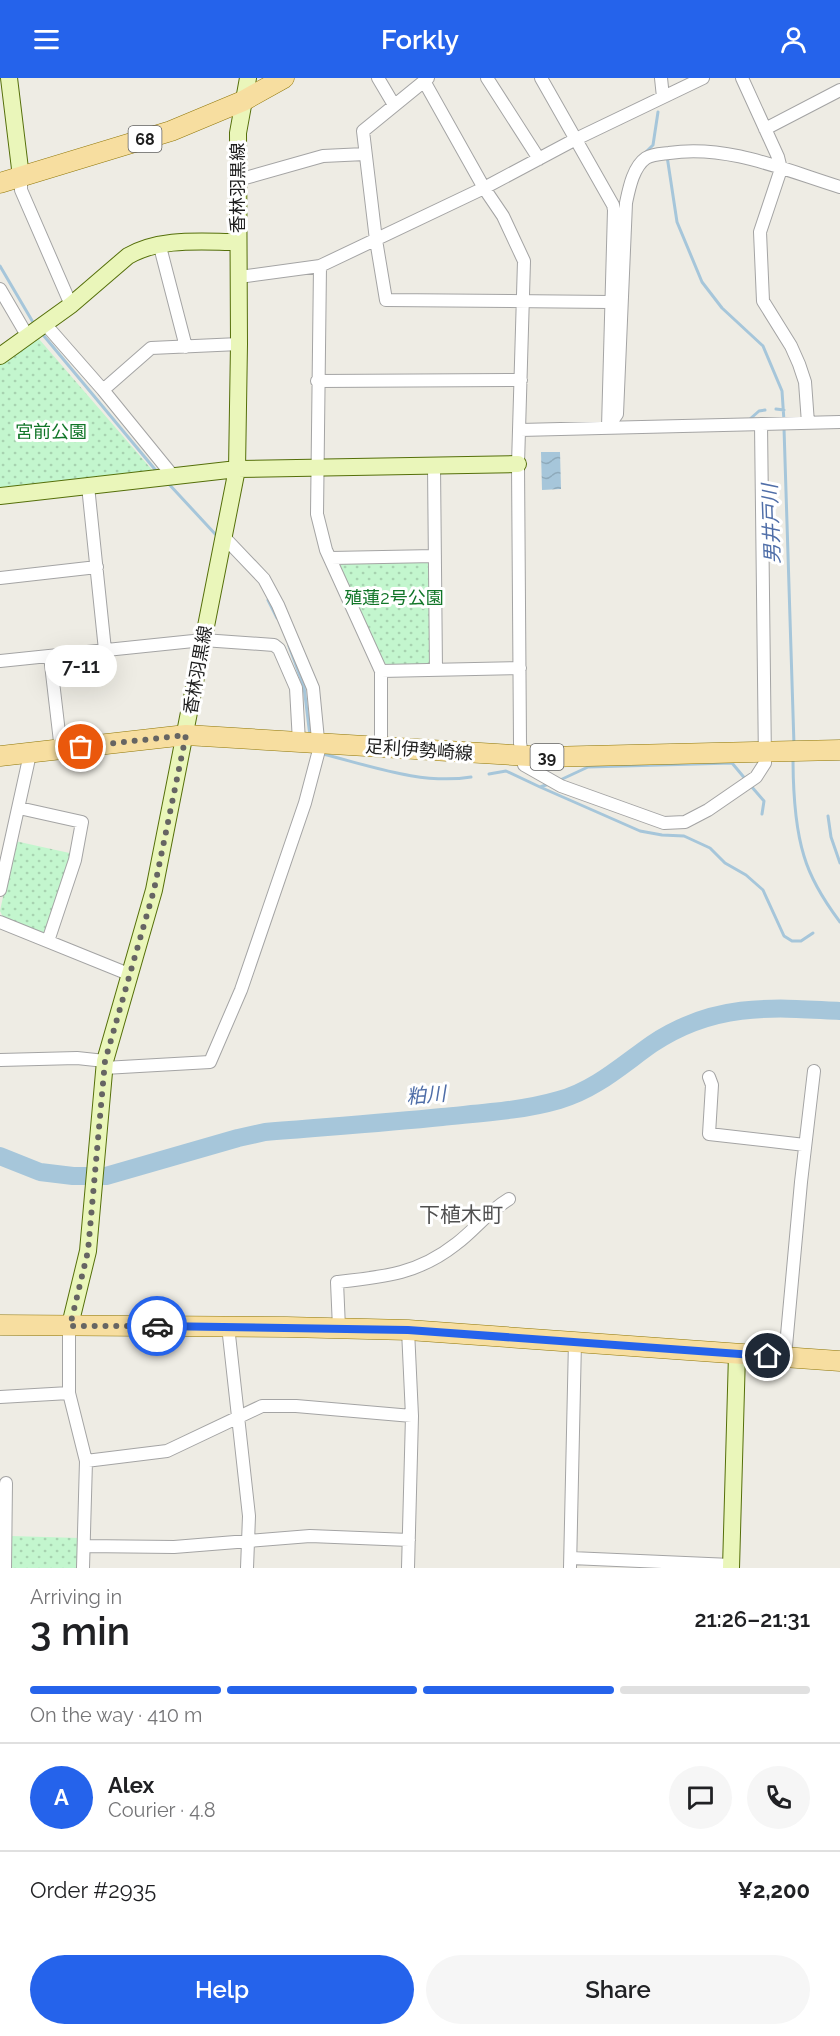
<!DOCTYPE html>
<html lang="en">
<head>
<meta charset="utf-8">
<style>
	body { margin:0; font-family:Raleway,"Noto Sans JP",sans-serif; background:#f6f6f6; color:#202124; height:100vh; display:flex; flex-direction:column; font-size:22px; white-space:nowrap }
	* { box-sizing:border-box; margin:0 }
	p { font-size:20px; color:#757577 }
	.icon { flex:none; width:33px; height:33px; fill:none; stroke:currentColor; stroke-width:2; stroke-linecap:round; stroke-linejoin:round }
	.map { position:relative; height:1490px; overflow:hidden }
	.sheet { display:flex; flex-direction:column; background:#fff; flex:1 }
	.sheet>* { flex:none }
	.pin { position:absolute; display:grid; place-items:center; width:51px; height:51px; color:#fff; margin:-26px; border:3px solid #fff; border-radius:50%; box-shadow:0 2px 6px #0007 }
	.courier { position:absolute; display:grid; place-items:center; width:60px; height:60px; margin:-30px; border:4px solid #2563eb; border-radius:50%; background:#fff; color:#222; box-shadow:0 2px 8px #0007 }
	.bubble { position:absolute; height:42px; border-radius:21px; background:#fff; box-shadow:0 6px 24px #0002; font-size:20px; font-weight:600; line-height:42px; text-align:center }
	.head em { font-style:normal; font-weight:600 }
	.head div { display:flex; flex-direction:column-reverse }
	.head { display:flex; align-items:center; justify-content:space-between; height:102px; padding:0 30px }
	h1 { font-size:39px; font-weight:600; line-height:45px }
	.bar { display:grid; grid-template-columns:repeat(4,1fr); gap:9px 6px; align-content:center; height:72px; padding:0 30px }
	.bar i { height:8px; border-radius:4px; background:#e0e0e0 }
	.bar .active { background:#2563eb }
	.bar p { grid-column:span 4 }
	.line { display:flex; align-items:center; gap:15px; padding:0 30px; border-top:2px solid #e0e0e0 }
	.line div { flex:1 }
	.round { display:grid; place-items:center; flex:none; width:63px; height:63px; border-radius:32px; background:#f6f6f6 }
	.button { display:flex; gap:12px; margin-top:auto; padding:12px 30px }
	.button a { flex:1; height:69px; border-radius:36px; background:#2563eb; color:#fff; font-size:24px; font-weight:600; line-height:69px; text-align:center }
	.button a+a { background:#f6f6f6; color:#202124 }
	header { display:flex; justify-content:space-between; align-items:center; height:78px; padding:0 30px; background:#2563eb; color:#fff; font-size:27px; font-weight:600 }
	.map>svg:first-child { display:block }
	.park { fill:url(#park-dots) }
	.water { fill:url(#water-waves) }
	.lines { fill:none; stroke-linecap:round; stroke-linejoin:round }
	.stream { stroke:#a6c6da; stroke-width:3 }
	.river { stroke:#a6c6da; stroke-width:18 }
	.street-casing { stroke:#a4a4a4; stroke-width:14 }
	.secondary-casing { stroke:#556f0a; stroke-width:18 }
	.primary-casing { stroke:#8f7708; stroke-width:21 }
	.street { stroke:#fff; stroke-width:12 }
	.secondary { stroke:#eaf6ba; stroke-width:16 }
	.primary { stroke:#f7dea0; stroke-width:20 }
	.done { stroke:#666563; stroke-width:6; stroke-dasharray:0 10.8 }
	.route { stroke:#2563eb; stroke-width:8 }
	.labels { text-anchor:middle; stroke-width:6; stroke-linejoin:round; paint-order:stroke }
	.shield { fill:#fff; stroke:#616161; stroke-width:1.5 }
	.shield-label { font-size:16px; font-weight:bold; fill:#1d1d1d }
	.street-label { font-size:18px; fill:#1d1d1d; stroke:#fff }
	.park-label { font-size:18px; fill:#117628; stroke:#fff }
	.water-label { font-size:20px; font-style:italic; fill:#4f6ea8; stroke:#fff }
	.quarter-label { font-size:21px; fill:#505050; stroke:#fff }
</style>
</head>
<body>
<header><svg class="icon" aria-label="menu" viewBox="0 0 24 24"><path d="M4 6h16M4 12h16M4 18h16"/></svg>Forkly<svg class="icon" aria-label="person" viewBox="0 0 24 24"><circle cx="12" cy="8" r="4"/><path d="M4 21q1-7 8-7t8 7"/></svg></header>
<div class="map">
<svg width="840" height="1490" viewBox="0 0 840 1490">
	<defs>
		<pattern id="park-dots" width="8" height="8" patternUnits="userSpaceOnUse" patternTransform="scale(1.5)"><rect width="8" height="8" fill="#c3f6ce"/><path d="M2 2h.1M6 6h.1" fill="none" stroke="#a7d2b0" stroke-width="1.8" stroke-linecap="round"/></pattern>
		<pattern id="water-waves" width="16" height="10" patternUnits="userSpaceOnUse" patternTransform="scale(1.5)"><rect width="16" height="10" fill="#a6c6da"/><path d="M0 5q4-4 8 0t8 0" fill="none" stroke="#8eaabb"/></pattern>
	</defs>
	<rect width="100%" height="100%" fill="#eeece4"/>
	<!-- park -->
	<path class="park" d="M39,261L153,393L0,411V286Z
		M426,482L430,485L432,583L427,587H389L384,585L340,489L342,483Z
		M15,763L74,776L47,853L42,855L3,839L0,833Z
		M11,1458L80,1460L79,1490H11Z"/>
	<!-- water -->
	<path class="water" d="M541,374H560L561,411L542,412Z"/>
	<g class="lines">
		<!-- stream -->
		<path class="stream" d="M646,74L653,67L658,34
			M667,78L677,144L702,204L722,230L763,268L782,313L784,343
			M0,188L34,246
			M44,258L158,395
			M776,331L784,332
			M750,341L759,333L765,332
			M784,350L794,667
			M167,404L217,458
			M268,522L277,540
			M289,568L304,609L310,658
			M323,676C371,688 422,707 471,699
			M793,679C793,709 795,749 804,778C811,802 825,824 840,844
			M489,696L506,693L540,709L549,706
			M558,703L588,689L732,685L747,703
			M751,708L764,723L762,736
			M540,709L640,753L662,757L684,758L710,770L725,785L746,797L763,812L784,858L792,863H801L813,855
			M828,738L831,759L840,785"/>
		<!-- river -->
		<path class="river" d="M0,1078L40,1094L73,1098H106L238,1060L265,1054C324,1049 383,1045 442,1039C481,1035 521,1033 559,1022C595,1012 622,987 652,966C713,925 770,929 840,933"/>
		<defs>
			<path id="street" d="M378,0L394,27
				M428,0L363,53L376,162L386,222L610,224
				M487,0L539,81
				M541,0L613,127L614,132L608,349
				M661,0L663,19
				M742,0L778,79L781,91L760,154L763,223L791,268L799,286L805,304L808,345
				M424,3L484,110L503,138L524,183L518,386L520,665L524,687L561,708L664,745L685,744L708,732L756,699L765,685L761,346
				M765,51L840,12
				M21,99V112L71,227
				M238,102L323,78L365,76
				M159,165L186,269
				M320,188L317,436L326,472L381,593V669
				M239,199L320,188L484,110L576,61L703,0
				M0,211L28,259
				M46,247L103,312L173,398
				M317,303L521,302
				M103,312L151,270L239,266
				M608,349L617,336L626,125C629,111 633,89 646,80C653,76 661,76 669,75C727,66 785,92 840,109
				M520,352L840,344
				M434,388L436,592
				M88,408L105,572
				M331,480L435,478
				M0,500L97,489
				M50,578L61,672
				M0,583L203,562L274,567L279,571L296,610L299,664
				M381,593L520,590
				M19,730L82,744L75,782L48,863
				M0,812L30,676
				M0,844L131,897
				M0,982L77,980L105,983
				M104,990L210,984L241,912L305,725L319,672L313,610L278,527L264,501L223,458
				M709,999L712,1007L709,1056L805,1067
				M70,1247L69,1258V1315L86,1383L83,1490
				M228,1248L249,1438L247,1490
				M339,1250L337,1204C384,1199 418,1196 456,1166C476,1151 486,1135 509,1121
				M785,1279L801,1104L814,993
				M0,1319L69,1315
				M86,1383L167,1373L262,1328H296L412,1338
				M84,1468L174,1469L310,1458L409,1462
				M571,1480L731,1487
				M5,1490L6,1405
				M408,1490L412,1338L408,1252
				M570,1490L575,1263"/>
			<path id="secondary" d="M9,0L21,99
				M0,278L71,227L128,178C161,159 202,164 238,164
				M0,418L237,391L518,386
				M70,1247L88,1173L105,983L154,812L237,391L239,266L238,55L248,0
				M731,1490L737,1276"/>
			<path id="primary" d="M0,105L171,53L243,23L284,0
				M0,678L186,657L546,679L840,672
				M0,1247L287,1249L408,1252L840,1283"/>
		</defs>
		<!-- street casing -->
		<use href="#street" class="street-casing"/>
		<!-- secondary casing -->
		<use href="#secondary" class="secondary-casing"/>
		<!-- primary casing -->
		<use href="#primary" class="primary-casing"/>
		<!-- street -->
		<use href="#street" class="street"/>
		<!-- secondary -->
		<use href="#secondary" class="secondary"/>
		<!-- primary -->
		<use href="#primary" class="primary"/>
	</g>
	<g class="lines">
		<!-- done -->
		<path class="done" d="M81,669L186,657L154,812L105,983L88,1173L70,1248H157"/>
		<!-- route -->
		<path class="route" d="M157,1248L408,1252L768,1278"/>
	</g>
	<g class="labels">
		<!-- shield labels -->
		<g class="shield">
			<rect x="128.5" y="48" width="33" height="26" rx="4.5"/>
			<rect x="530.5" y="666" width="33" height="26" rx="4.5"/>
		</g>
		<g class="shield-label">
			<text x="145" y="67">68</text>
			<text x="547" y="685">39</text>
		</g>
		<!-- street labels -->
		<g class="street-label">
			<text transform="translate(238 110) rotate(-90)" y="6">香林羽黒線</text>
			<text transform="translate(198 592) rotate(-80)" y="6">香林羽黒線</text>
			<text transform="translate(419 672) rotate(4)" y="6">足利伊勢崎線</text>
		</g>
		<!-- park labels -->
		<g class="park-label">
			<text x="51" y="360">宮前公園</text>
			<text x="394" y="526">殖蓮2号公園</text>
		</g>
		<!-- water labels -->
		<g class="water-label">
			<text transform="translate(771 446) rotate(-92)" y="7">男井戸川</text>
			<text transform="translate(426 1017) rotate(-5)" y="7">粕川</text>
		</g>
		<!-- quarter labels -->
		<g class="quarter-label">
			<text x="461" y="1144">下植木町</text>
		</g>
	</g>
</svg>
<div class="pin" style="left:81px;top:669px;background:#ea580c"><svg class="icon" aria-label="bag" viewBox="0 0 24 24"><path d="M5 8h14l-1 12H6zM9 8a3 3 0 0 1 6 0"/></svg></div>
<div class="pin" style="left:768px;top:1278px;background:#1f2937"><svg class="icon" aria-label="home" viewBox="0 0 24 24"><path d="M3 11l9-7 9 7M6 9v11h12V9"/></svg></div>
<div class="courier" style="left:157px;top:1248px"><svg class="icon" aria-label="car" viewBox="0 0 24 24"><path d="M5 17H2v-5l4-1 3-4h7l3 4 3 1v5h-3M9 17h6M6 11h13"/><circle cx="7" cy="17" r="2"/><circle cx="17" cy="17" r="2"/></svg></div>
<div class="bubble" style="left:45px;top:567px;width:72px">7-11</div>
</div>
<section class="sheet">
<div class="head"><div><h1>3 min</h1><p>Arriving in</p></div><em>21:26–21:31</em></div>
<div class="bar"><i class="active"></i><i class="active"></i><i class="active"></i><i></i><p>On the way · 410 m</p></div>
<div class="line" style="height:108px"><b class="round" style="background:#2563eb;color:#fff">A</b><div><b>Alex</b><p>Courier · 4.8</p></div><a class="round"><svg class="icon" aria-label="chat" viewBox="0 0 24 24"><path d="M4 5h16v11H9l-5 4z"/></svg></a><a class="round"><svg class="icon" aria-label="phone" viewBox="0 0 24 24"><path d="M5 4h4l2 5-3 2q2 4 5 5l2-3 5 2v4C11 20 4 13 5 4z"/></svg></a></div>
<div class="line" style="height:78px"><div>Order #2935</div><b>¥2,200</b></div>
<div class="button"><a>Help</a><a>Share</a></div>
</section>
</body>
</html>
